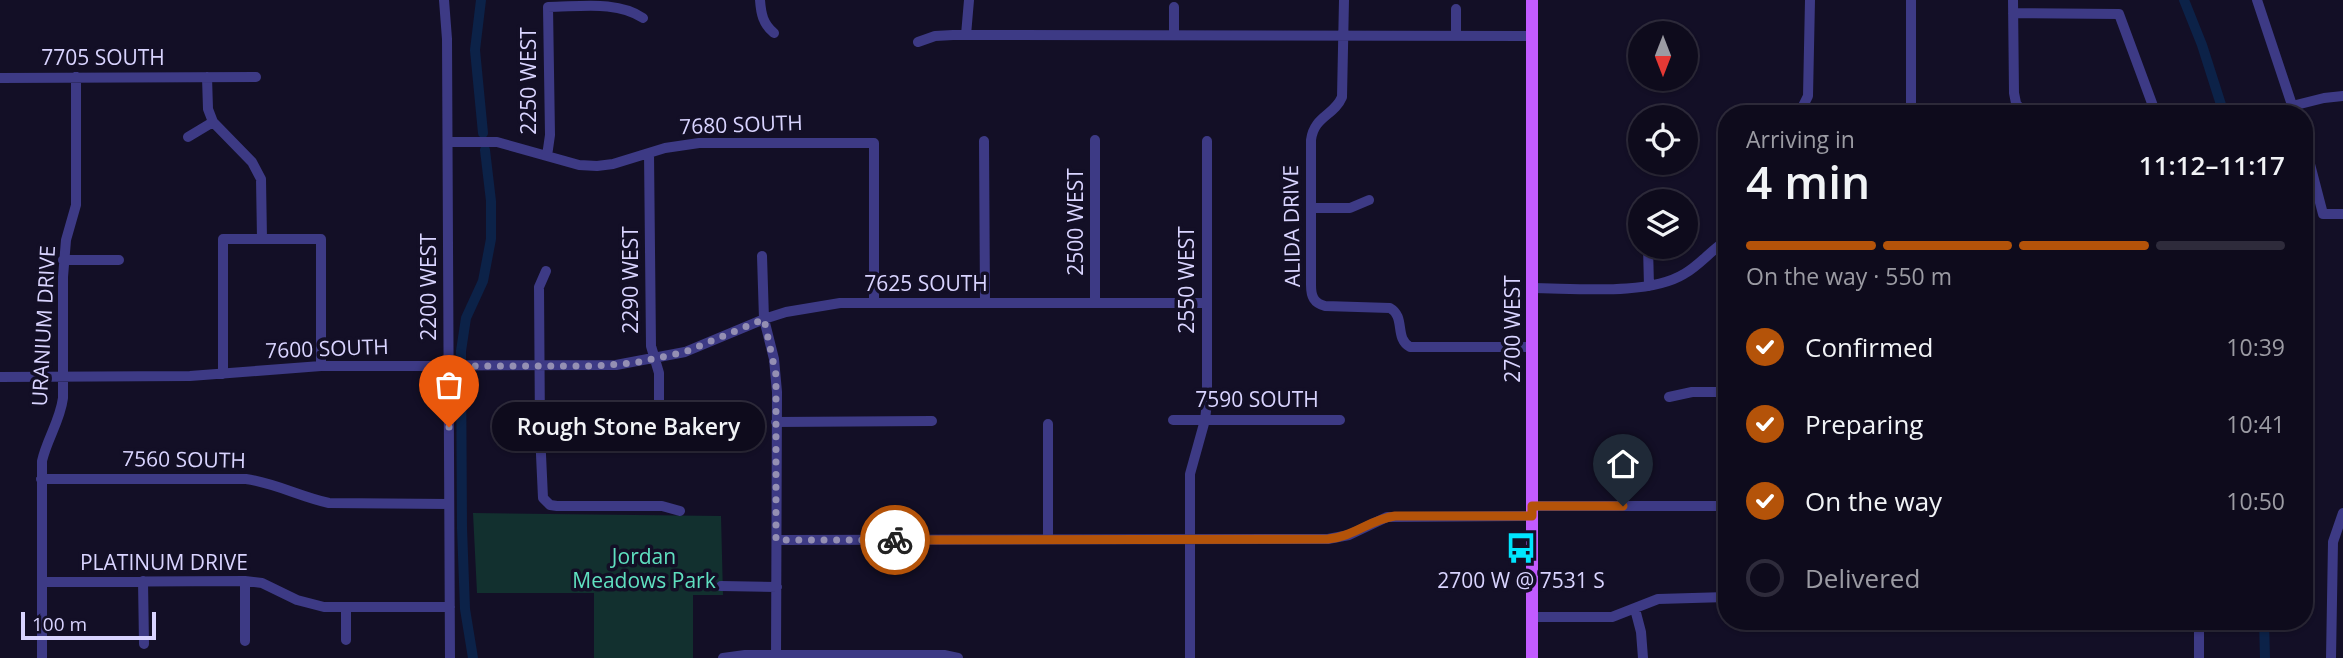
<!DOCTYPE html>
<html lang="en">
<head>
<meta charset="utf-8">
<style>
	body { margin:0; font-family:"Open Sans",sans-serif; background:#171425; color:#f1f3f6; height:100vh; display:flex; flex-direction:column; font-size:26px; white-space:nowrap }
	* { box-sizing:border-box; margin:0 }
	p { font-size:23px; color:#9b9ba3 }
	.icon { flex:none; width:38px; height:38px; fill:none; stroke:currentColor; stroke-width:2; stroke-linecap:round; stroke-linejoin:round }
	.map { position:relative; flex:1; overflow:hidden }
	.sheet { position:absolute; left:1718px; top:105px; width:595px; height:525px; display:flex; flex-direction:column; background:#0e0b1c; border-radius:28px; box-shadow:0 2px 5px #0004,0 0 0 2px #2e2b3b }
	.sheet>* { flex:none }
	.needle { width:46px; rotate:180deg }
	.controls { position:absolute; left:1628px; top:21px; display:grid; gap:14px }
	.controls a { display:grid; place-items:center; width:70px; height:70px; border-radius:50%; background:#0e0b1c; box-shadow:0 2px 5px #0004,0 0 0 2px #2e2b3b; font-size:35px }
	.scale { position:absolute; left:21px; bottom:18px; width:135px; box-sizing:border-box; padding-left:7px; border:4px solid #d9d4ff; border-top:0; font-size:19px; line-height:24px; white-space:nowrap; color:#d9d4ff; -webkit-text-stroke:5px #130f26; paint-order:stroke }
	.pin { position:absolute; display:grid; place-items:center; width:60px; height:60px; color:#fff; margin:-72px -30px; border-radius:50% 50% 50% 0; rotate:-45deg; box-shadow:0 0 7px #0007 }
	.pin .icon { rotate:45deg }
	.courier { position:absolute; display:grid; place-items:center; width:70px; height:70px; margin:-35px; border:5px solid #b45309; border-radius:50%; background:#fff; color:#222; box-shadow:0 2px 9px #0007 }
	.bubble { position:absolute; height:49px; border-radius:24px; background:#0e0b1c; box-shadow:0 2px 5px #0004,0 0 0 2px #2e2b3b; font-size:23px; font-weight:600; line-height:49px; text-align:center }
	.summary em { font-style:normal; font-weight:600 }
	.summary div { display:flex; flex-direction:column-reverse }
	.summary { display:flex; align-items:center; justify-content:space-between; height:119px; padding:0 28px }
	h1 { font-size:46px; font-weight:600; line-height:52px }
	.bar { display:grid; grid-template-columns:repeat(4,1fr); gap:10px 7px; align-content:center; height:84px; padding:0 28px }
	.bar i { height:9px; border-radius:5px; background:#2e2b3b }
	.bar .on { background:#b45309 }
	.bar p { grid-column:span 4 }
	ol { padding:0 28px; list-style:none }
	li { display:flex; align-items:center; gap:21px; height:77px }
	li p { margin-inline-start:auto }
	li .icon { padding:7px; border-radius:50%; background:#b45309; color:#fff; stroke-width:4 }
	li:last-child { color:#9b9ba3 }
	li i { width:38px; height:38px; border:4px solid #2e2b3b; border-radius:50% }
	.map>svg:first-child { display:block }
	.green { fill:#12302f }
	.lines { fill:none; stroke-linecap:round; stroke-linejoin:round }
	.canal { stroke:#0c2248; stroke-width:10 }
	.minor { stroke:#3d3a85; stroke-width:10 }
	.major { stroke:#c25bff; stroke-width:12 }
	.done { stroke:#948fb3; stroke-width:7; stroke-dasharray:0 12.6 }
	.route { stroke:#b45309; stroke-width:9 }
	.labels { text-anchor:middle; stroke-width:7; stroke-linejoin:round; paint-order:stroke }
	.street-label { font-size:21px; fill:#d9d4ff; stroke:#130f26 }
	.park-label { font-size:21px; fill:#5fe0c0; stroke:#130f26 }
	.poi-label { font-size:21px; fill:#d9d4ff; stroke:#130f26 }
</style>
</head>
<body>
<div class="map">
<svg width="2343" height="658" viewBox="0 0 2343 658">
	<rect width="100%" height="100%" fill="#130f26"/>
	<!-- green -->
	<path class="green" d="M473,513L721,516L723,595H693V658H594V593H477Z"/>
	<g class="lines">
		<!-- canal -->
		<path class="canal" d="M481,0L475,50L483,133
			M2184,0L2202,45L2224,114
			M2264,621L2265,658
			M473,658L465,609L462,528L461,351L466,318L483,281L491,239V201L485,150"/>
		<!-- minor -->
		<path class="minor" d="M444,0L447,39L450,658
			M760,0C761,14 763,24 774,33
			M1344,0L1342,97C1334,116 1314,116 1311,140V285C1311,297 1314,303 1325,306L1390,308C1406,317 1394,338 1410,347H1532
			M2013,0L2014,93L2016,103L2023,114
			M2257,0L2295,114
			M2013,13L2119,14L2156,114
			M966,35L969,0
			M1174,35V7
			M1456,36V9
			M918,42L935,36L953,35L1532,36
			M207,77L208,109L213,122L252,162L261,179L262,239
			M0,78L256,77
			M2292,106L2324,98L2343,96
			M1799,114L1808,96L1810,0
			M1911,114V0
			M188,137L213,122
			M1095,140V303
			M984,141L985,303
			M448,142H497L579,165L597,166L613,164L665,148L699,143H874V303
			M2305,145L2323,214H2343
			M649,153L651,346L659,373V405
			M547,156L550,135L548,7C578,7 617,0 643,18
			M1311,208H1350L1369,200
			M1648,247L1649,286
			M762,256L764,319L774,359L777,392L776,658
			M63,260H119
			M546,271L539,287L540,433L543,498L550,505L557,506H662L680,511
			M1532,288C1574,288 1648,296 1684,274C1700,265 1711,250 1727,240
			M223,374V239H321V366
			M0,377L190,376L321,366L616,365L685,352L764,319L786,312L840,303H1206
			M1669,397L1692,392H1727
			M1173,420H1340
			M776,422L932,421
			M41,479H246C275,483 301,497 329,503L449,504
			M1532,506H1727
			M1048,539V424
			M777,540L1328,539L1349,535L1387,517L1532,516
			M143,581L144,644
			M245,581V641
			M42,582L245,581L262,583L297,600L324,607H450
			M721,586L777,587
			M346,607V640
			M1635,609L1641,632L1643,658
			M1532,617H1612L1658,599L1727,597
			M2199,621V658
			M42,658V461C47,439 60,421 63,398V277L66,240L76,205V77
			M723,658L745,655H944L958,658
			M1190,658V474L1205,420L1207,402V141
			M2331,658L2333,542L2343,513"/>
		<!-- major -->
		<path class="major" d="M1532,0V658"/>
	</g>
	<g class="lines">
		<!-- done -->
		<path class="done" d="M449,427L448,366H596L634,363L685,352L764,319L776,375V540H895"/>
		<!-- route -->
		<path class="route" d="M895,540L1328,539C1353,537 1371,519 1395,516H1532V506H1623"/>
	</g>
	<!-- icons -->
	<defs>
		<symbol id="bus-bare" viewBox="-9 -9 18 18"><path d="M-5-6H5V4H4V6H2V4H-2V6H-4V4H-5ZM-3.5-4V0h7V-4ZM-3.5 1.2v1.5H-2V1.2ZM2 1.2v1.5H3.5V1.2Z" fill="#00e5ff" stroke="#130f26" stroke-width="2.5" paint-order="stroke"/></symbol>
	</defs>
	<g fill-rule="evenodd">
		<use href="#bus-bare" x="1499" y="526" width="44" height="44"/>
	</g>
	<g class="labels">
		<!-- street labels -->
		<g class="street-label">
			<text x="103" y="65">7705 SOUTH</text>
			<text transform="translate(529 81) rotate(-90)" y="7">2250 WEST</text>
			<text transform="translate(741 125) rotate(-2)" y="7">7680 SOUTH</text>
			<text transform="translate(1076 222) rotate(-90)" y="7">2500 WEST</text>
			<text transform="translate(1292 226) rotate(-91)" y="7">ALIDA DRIVE</text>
			<text transform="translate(631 280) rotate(-90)" y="7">2290 WEST</text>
			<text transform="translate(1187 280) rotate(-90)" y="7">2550 WEST</text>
			<text x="926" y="291">7625 SOUTH</text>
			<text transform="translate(429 287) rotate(-90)" y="7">2200 WEST</text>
			<text transform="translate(44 326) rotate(-87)" y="7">URANIUM DRIVE</text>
			<text transform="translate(1513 329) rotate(-90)" y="7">2700 WEST</text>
			<text transform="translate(327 349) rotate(-2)" y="7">7600 SOUTH</text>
			<text x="1257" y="407">7590 SOUTH</text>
			<text transform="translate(184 460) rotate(1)" y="7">7560 SOUTH</text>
			<text x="164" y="570">PLATINUM DRIVE</text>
		</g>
		<!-- park labels -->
		<g class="park-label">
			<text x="644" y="564">Jordan<tspan x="644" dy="24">Meadows Park</tspan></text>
		</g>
		<!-- poi labels -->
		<g class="poi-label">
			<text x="1521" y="588">2700 W @ 7531 S</text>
		</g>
	</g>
</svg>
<div class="controls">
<a><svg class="needle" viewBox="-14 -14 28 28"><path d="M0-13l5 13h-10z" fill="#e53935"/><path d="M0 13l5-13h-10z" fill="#9b9ba3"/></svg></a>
<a><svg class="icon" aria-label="locate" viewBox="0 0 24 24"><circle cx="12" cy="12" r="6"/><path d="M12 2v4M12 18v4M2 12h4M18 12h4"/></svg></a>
<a><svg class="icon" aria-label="layers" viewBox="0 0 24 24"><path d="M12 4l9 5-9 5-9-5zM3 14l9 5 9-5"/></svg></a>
</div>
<div class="scale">100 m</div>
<div class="pin" style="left:449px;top:427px;background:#ea580c"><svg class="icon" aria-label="bag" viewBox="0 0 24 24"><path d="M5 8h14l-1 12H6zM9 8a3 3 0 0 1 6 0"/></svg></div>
<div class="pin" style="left:1623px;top:506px;background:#1f2937"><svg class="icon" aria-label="home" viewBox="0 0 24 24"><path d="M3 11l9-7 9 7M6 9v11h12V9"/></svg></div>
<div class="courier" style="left:895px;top:540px"><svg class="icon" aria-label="bike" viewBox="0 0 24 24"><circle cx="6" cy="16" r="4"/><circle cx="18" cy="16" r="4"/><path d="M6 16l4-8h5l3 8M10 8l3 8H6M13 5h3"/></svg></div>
<div class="bubble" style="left:492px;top:402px;width:273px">Rough Stone Bakery</div>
<section class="sheet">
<div class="summary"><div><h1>4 min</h1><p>Arriving in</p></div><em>11:12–11:17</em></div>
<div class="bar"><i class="on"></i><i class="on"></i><i class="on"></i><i></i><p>On the way · 550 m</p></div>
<ol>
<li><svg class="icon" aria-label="check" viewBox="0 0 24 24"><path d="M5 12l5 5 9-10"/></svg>Confirmed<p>10:39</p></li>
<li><svg class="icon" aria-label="check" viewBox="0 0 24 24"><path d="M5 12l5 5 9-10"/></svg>Preparing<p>10:41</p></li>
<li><svg class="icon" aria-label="check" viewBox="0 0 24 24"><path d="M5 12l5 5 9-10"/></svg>On the way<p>10:50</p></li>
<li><i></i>Delivered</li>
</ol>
</section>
</div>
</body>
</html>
